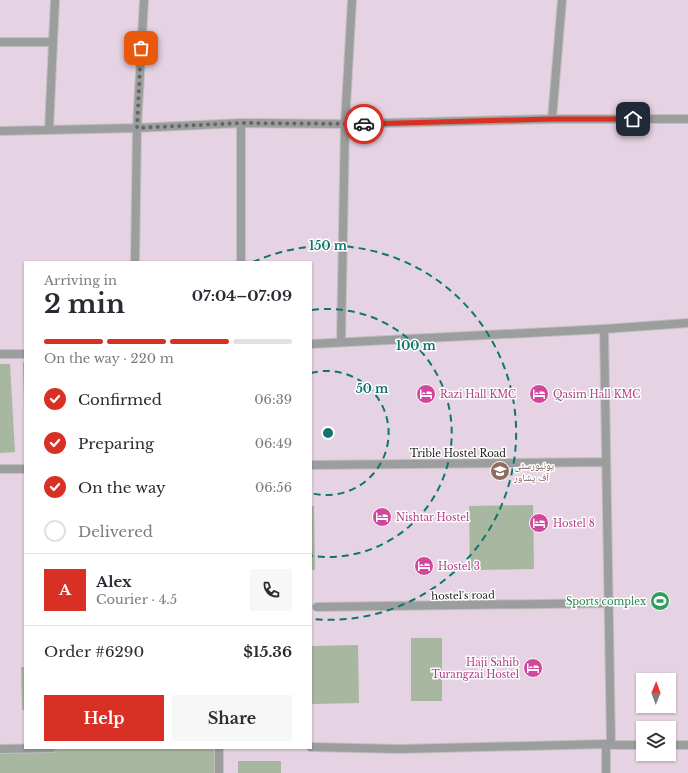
<!DOCTYPE html>
<html lang="en">
<head>
<meta charset="utf-8">
<style>
	body { margin:0; font-family:"Libre Baskerville","Noto Naskh Arabic",serif; background:#f7f7f7; color:#2b2b33; height:100vh; display:flex; flex-direction:column; font-size:15px; white-space:nowrap }
	* { box-sizing:border-box; margin:0 }
	p { font-size:13px; color:#7c7c81 }
	.icon { flex:none; width:22px; height:22px; fill:none; stroke:currentColor; stroke-width:2; stroke-linecap:round; stroke-linejoin:round }
	.map { position:relative; flex:1; overflow:hidden }
	.drawer { position:absolute; left:24px; top:261px; width:288px; height:488px; display:flex; flex-direction:column; background:#fff; border-radius:0px; box-shadow:0 1px 3px #0004 }
	.drawer>* { flex:none }
	.needle { width:26px; rotate:1deg }
	.buttons { position:absolute; left:636px; top:673px; display:grid; gap:8px }
	.buttons a { display:grid; place-items:center; width:40px; height:40px; border-radius:0px; background:#fff; box-shadow:0 1px 3px #0004; font-size:20px }
	.pin { position:absolute; display:grid; place-items:center; width:34px; height:34px; color:#fff; margin:-17px; border-radius:8px; box-shadow:0 2px 6px #0006 }
	.courier { position:absolute; display:grid; place-items:center; width:40px; height:40px; margin:-20px; border:3px solid #d93025; border-radius:50%; background:#fff; color:#222; box-shadow:0 1px 5px #0007 }
	.overview em { font-style:normal; font-weight:800 }
	.overview div { display:flex; flex-direction:column-reverse }
	.overview { display:flex; align-items:center; justify-content:space-between; height:68px; padding:0 20px }
	h1 { font-size:26px; font-weight:800; line-height:30px }
	.bar { display:grid; grid-template-columns:repeat(4,1fr); gap:6px 4px; align-content:center; height:48px; padding:0 20px }
	.bar i { height:5px; border-radius:3px; background:#e1e1e2 }
	.bar .selected { background:#d93025 }
	.bar p { grid-column:span 4 }
	.line { display:flex; align-items:center; gap:10px; padding:0 20px; border-top:1px solid #e1e1e2 }
	.line div { flex:1 }
	.round { display:grid; place-items:center; flex:none; width:42px; height:42px; border-radius:0px; background:#f7f7f7 }
	ol { padding:0 20px; list-style:none }
	li { display:flex; align-items:center; gap:12px; height:44px }
	li p { margin-inline-start:auto }
	li .icon { padding:4px; border-radius:50%; background:#d93025; color:#fff; stroke-width:4 }
	li:last-child { color:#7c7c81 }
	li i { width:22px; height:22px; border:2px solid #e1e1e2; border-radius:50% }
	.cta { display:flex; gap:8px; margin-top:auto; padding:8px 20px }
	.cta a { flex:1; height:46px; border-radius:0px; background:#d93025; color:#fff; font-size:16px; font-weight:800; line-height:46px; text-align:center }
	.cta a+a { background:#f7f7f7; color:#2b2b33 }
	.map>svg:first-child { display:block }
	.education { fill:#e5d2e2; fill-rule:evenodd }
	.green { fill:#a8b7a0 }
	.lines { fill:none; stroke-linecap:round; stroke-linejoin:round }
	.street-casing { stroke:#c2bfbd; stroke-width:10 }
	.street { stroke:#9c9d9e; stroke-width:8 }
	.done { stroke:#666563; stroke-width:4; stroke-dasharray:0 7.2 }
	.route { stroke:#d93025; stroke-width:5 }
	.ring { fill:none; stroke:#0f766e; stroke-width:2; stroke-dasharray:7 5 }
	.labels { text-anchor:middle; stroke-width:3; stroke-linejoin:round; paint-order:stroke }
	.hotel-label { font-size:10px; fill:#b23c85; stroke:#fff; text-anchor:start }
	.street-label { font-size:10px; fill:#222120; stroke:#fff }
	.education-label { font-size:10px; fill:#785e54; stroke:#fff; text-anchor:start }
	.leisure-label { font-size:10px; fill:#27864d; stroke:#fff; text-anchor:end }
	.centre { fill:#0f766e; stroke:#fff; stroke-width:2 }
	.ring-label { font-size:12px; text-anchor:middle; font-weight:bold; fill:#0f766e; stroke:#fff; stroke-width:3; stroke-linejoin:round; paint-order:stroke }
</style>
</head>
<body>
<div class="map">
<svg width="688" height="773" viewBox="0 0 688 773">
	<rect width="100%" height="100%" fill="#e5e2e0"/>
	<!-- education -->
	<path class="education" d="M0,0H688V773H0ZM25,262H311V748H25ZM643,680H669V706H643ZM643,728H669V754H643Z"/>
	<!-- green -->
	<path class="green" d="M23,363H25V452Z
		M0,364H10L15,452L0,453Z
		M533,505L534,569L470,570L469,506Z
		M311,506H314L315,570H311Z
		M411,638H442V701H411Z
		M358,645L359,703L311,704V646Z
		M21,667H25V710H22Z
		M52,748H219V773H0V749Z
		M238,761H281V773H238Z"/>
	<g class="lines">
		<defs>
			<path id="street" d="M0,42H53L55,0
				M552,119L562,0
				M49,130L53,42
				M0,131L137,128L241,123L345,124L552,119H688
				M135,262L137,128L144,0
				M241,262V123
				M604,329L611,745
				M341,342L345,124L352,0
				M311,344L604,329L688,323
				M0,354H25
				M311,465L605,462
				M0,469H25
				M317,607L609,603
				M606,744V773
				M669,745H688
				M311,747L400,749L606,744L611,745H643
				M219,748V773
				M0,749L52,748"/>
		</defs>
		<!-- street casing -->
		<use href="#street" class="street-casing"/>
		<!-- street -->
		<use href="#street" class="street"/>
	</g>
	<g class="lines">
		<!-- done -->
		<path class="done" d="M141,48L137,128L241,123L364,124"/>
		<!-- route -->
		<path class="route" d="M364,124L552,119H633"/>
	</g>
	<!-- distance rings -->
	<g class="ring">
		<path d="M311 373A62 62 0 1 1 311 493"/>
		<path d="M312 310A124 124 0 1 1 312 556"/>
		<path d="M253 262A187 187 0 1 1 312 619"/>
	</g>
	<!-- icons -->
	<defs>
		<symbol id="hotel-disc" viewBox="-11 -11 22 22"><circle r="9.5" fill="#d1479c" stroke="#fff"/><path d="M-6-4.5h1.5V1H6V5H4.5V3h-9V5H-6ZM-4 0a1.8 1.8 0 1 1 3.6 0ZM.5 0V-2.5h3Q6-2.5 6 0Z" fill="#fff"/></symbol>
		<symbol id="university-disc" viewBox="-11 -11 22 22"><circle r="9.5" fill="#8d6e63" stroke="#fff"/><path d="M0-5L7-2L0 1L-7-2ZM-4 1L0 2.5L4 1V4Q0 6-4 4Z" fill="#fff"/></symbol>
		<symbol id="stadium-disc" viewBox="-11 -11 22 22"><circle r="9.5" fill="#2e9e5b" stroke="#fff"/><path d="M0-5a6.5 5 0 1 0 0 10a6.5 5 0 1 0 0-10ZM-3.5-1.8h7v3.6h-7Z" fill="#fff"/></symbol>
	</defs>
	<g fill-rule="evenodd">
		<use href="#hotel-disc" x="415" y="383" width="22" height="22"/>
		<use href="#hotel-disc" x="528" y="383" width="22" height="22"/>
		<use href="#university-disc" x="489" y="460" width="22" height="22"/>
		<use href="#hotel-disc" x="371" y="506" width="22" height="22"/>
		<use href="#hotel-disc" x="528" y="512" width="22" height="22"/>
		<use href="#hotel-disc" x="413" y="555" width="22" height="22"/>
		<use href="#stadium-disc" x="649" y="590" width="22" height="22"/>
		<use href="#hotel-disc" x="522" y="657" width="22" height="22"/>
	</g>
	<g class="labels">
		<!-- hotel labels -->
		<g class="hotel-label">
			<text x="440" y="398">Razi Hall KMC</text>
			<text x="553" y="398">Qasim Hall KMC</text>
			<text x="396" y="521">Nishtar Hostel</text>
			<text x="553" y="527">Hostel 8</text>
			<text x="438" y="570">Hostel 3</text>
			<text x="519" y="666" text-anchor="end">Haji Sahib<tspan x="519" dy="12">Turangzai Hostel</tspan></text>
		</g>
		<!-- street labels -->
		<g class="street-label">
			<text x="458" y="457">Trible Hostel Road</text>
			<text transform="translate(463 595) rotate(-1)" y="4">hostel's road</text>
		</g>
		<!-- education labels -->
		<g class="education-label">
			<text x="514" y="469">یونیورسٹی<tspan x="514" dy="12">آف پشاور</tspan></text>
		</g>
		<!-- leisure labels -->
		<g class="leisure-label">
			<text x="646" y="605">Sports complex</text>
		</g>
	</g>
	<circle cx="328" cy="433" r="6" class="centre"/>
	<g class="ring-label">
		<text x="328" y="250">150 m</text>
		<text x="416" y="350">100 m</text>
		<text x="372" y="393">50 m</text>
	</g>
</svg>
<div class="buttons">
<a><svg class="needle" viewBox="-14 -14 28 28"><path d="M0-13l5 13h-10z" fill="#e53935"/><path d="M0 13l5-13h-10z" fill="#7c7c81"/></svg></a>
<a><svg class="icon" aria-label="layers" viewBox="0 0 24 24"><path d="M12 4l9 5-9 5-9-5zM3 14l9 5 9-5"/></svg></a>
</div>
<div class="pin" style="left:141px;top:48px;background:#ea580c"><svg class="icon" aria-label="bag" viewBox="0 0 24 24"><path d="M5 8h14l-1 12H6zM9 8a3 3 0 0 1 6 0"/></svg></div>
<div class="pin" style="left:633px;top:119px;background:#1f2937"><svg class="icon" aria-label="home" viewBox="0 0 24 24"><path d="M3 11l9-7 9 7M6 9v11h12V9"/></svg></div>
<div class="courier" style="left:364px;top:124px"><svg class="icon" aria-label="car" viewBox="0 0 24 24"><path d="M5 17H2v-5l4-1 3-4h7l3 4 3 1v5h-3M9 17h6M6 11h13"/><circle cx="7" cy="17" r="2"/><circle cx="17" cy="17" r="2"/></svg></div>
<section class="drawer">
<div class="overview"><div><h1>2 min</h1><p>Arriving in</p></div><em>07:04–07:09</em></div>
<div class="bar"><i class="selected"></i><i class="selected"></i><i class="selected"></i><i></i><p>On the way · 220 m</p></div>
<ol>
<li><svg class="icon" aria-label="check" viewBox="0 0 24 24"><path d="M5 12l5 5 9-10"/></svg>Confirmed<p>06:39</p></li>
<li><svg class="icon" aria-label="check" viewBox="0 0 24 24"><path d="M5 12l5 5 9-10"/></svg>Preparing<p>06:49</p></li>
<li><svg class="icon" aria-label="check" viewBox="0 0 24 24"><path d="M5 12l5 5 9-10"/></svg>On the way<p>06:56</p></li>
<li><i></i>Delivered</li>
</ol>
<div class="line" style="height:72px"><b class="round" style="background:#d93025;color:#fff">A</b><div><b>Alex</b><p>Courier · 4.5</p></div><a class="round"><svg class="icon" aria-label="phone" viewBox="0 0 24 24"><path d="M5 4h4l2 5-3 2q2 4 5 5l2-3 5 2v4C11 20 4 13 5 4z"/></svg></a></div>
<div class="line" style="height:52px"><div>Order #6290</div><b>$15.36</b></div>
<div class="cta"><a>Help</a><a>Share</a></div>
</section>
</div>
</body>
</html>
